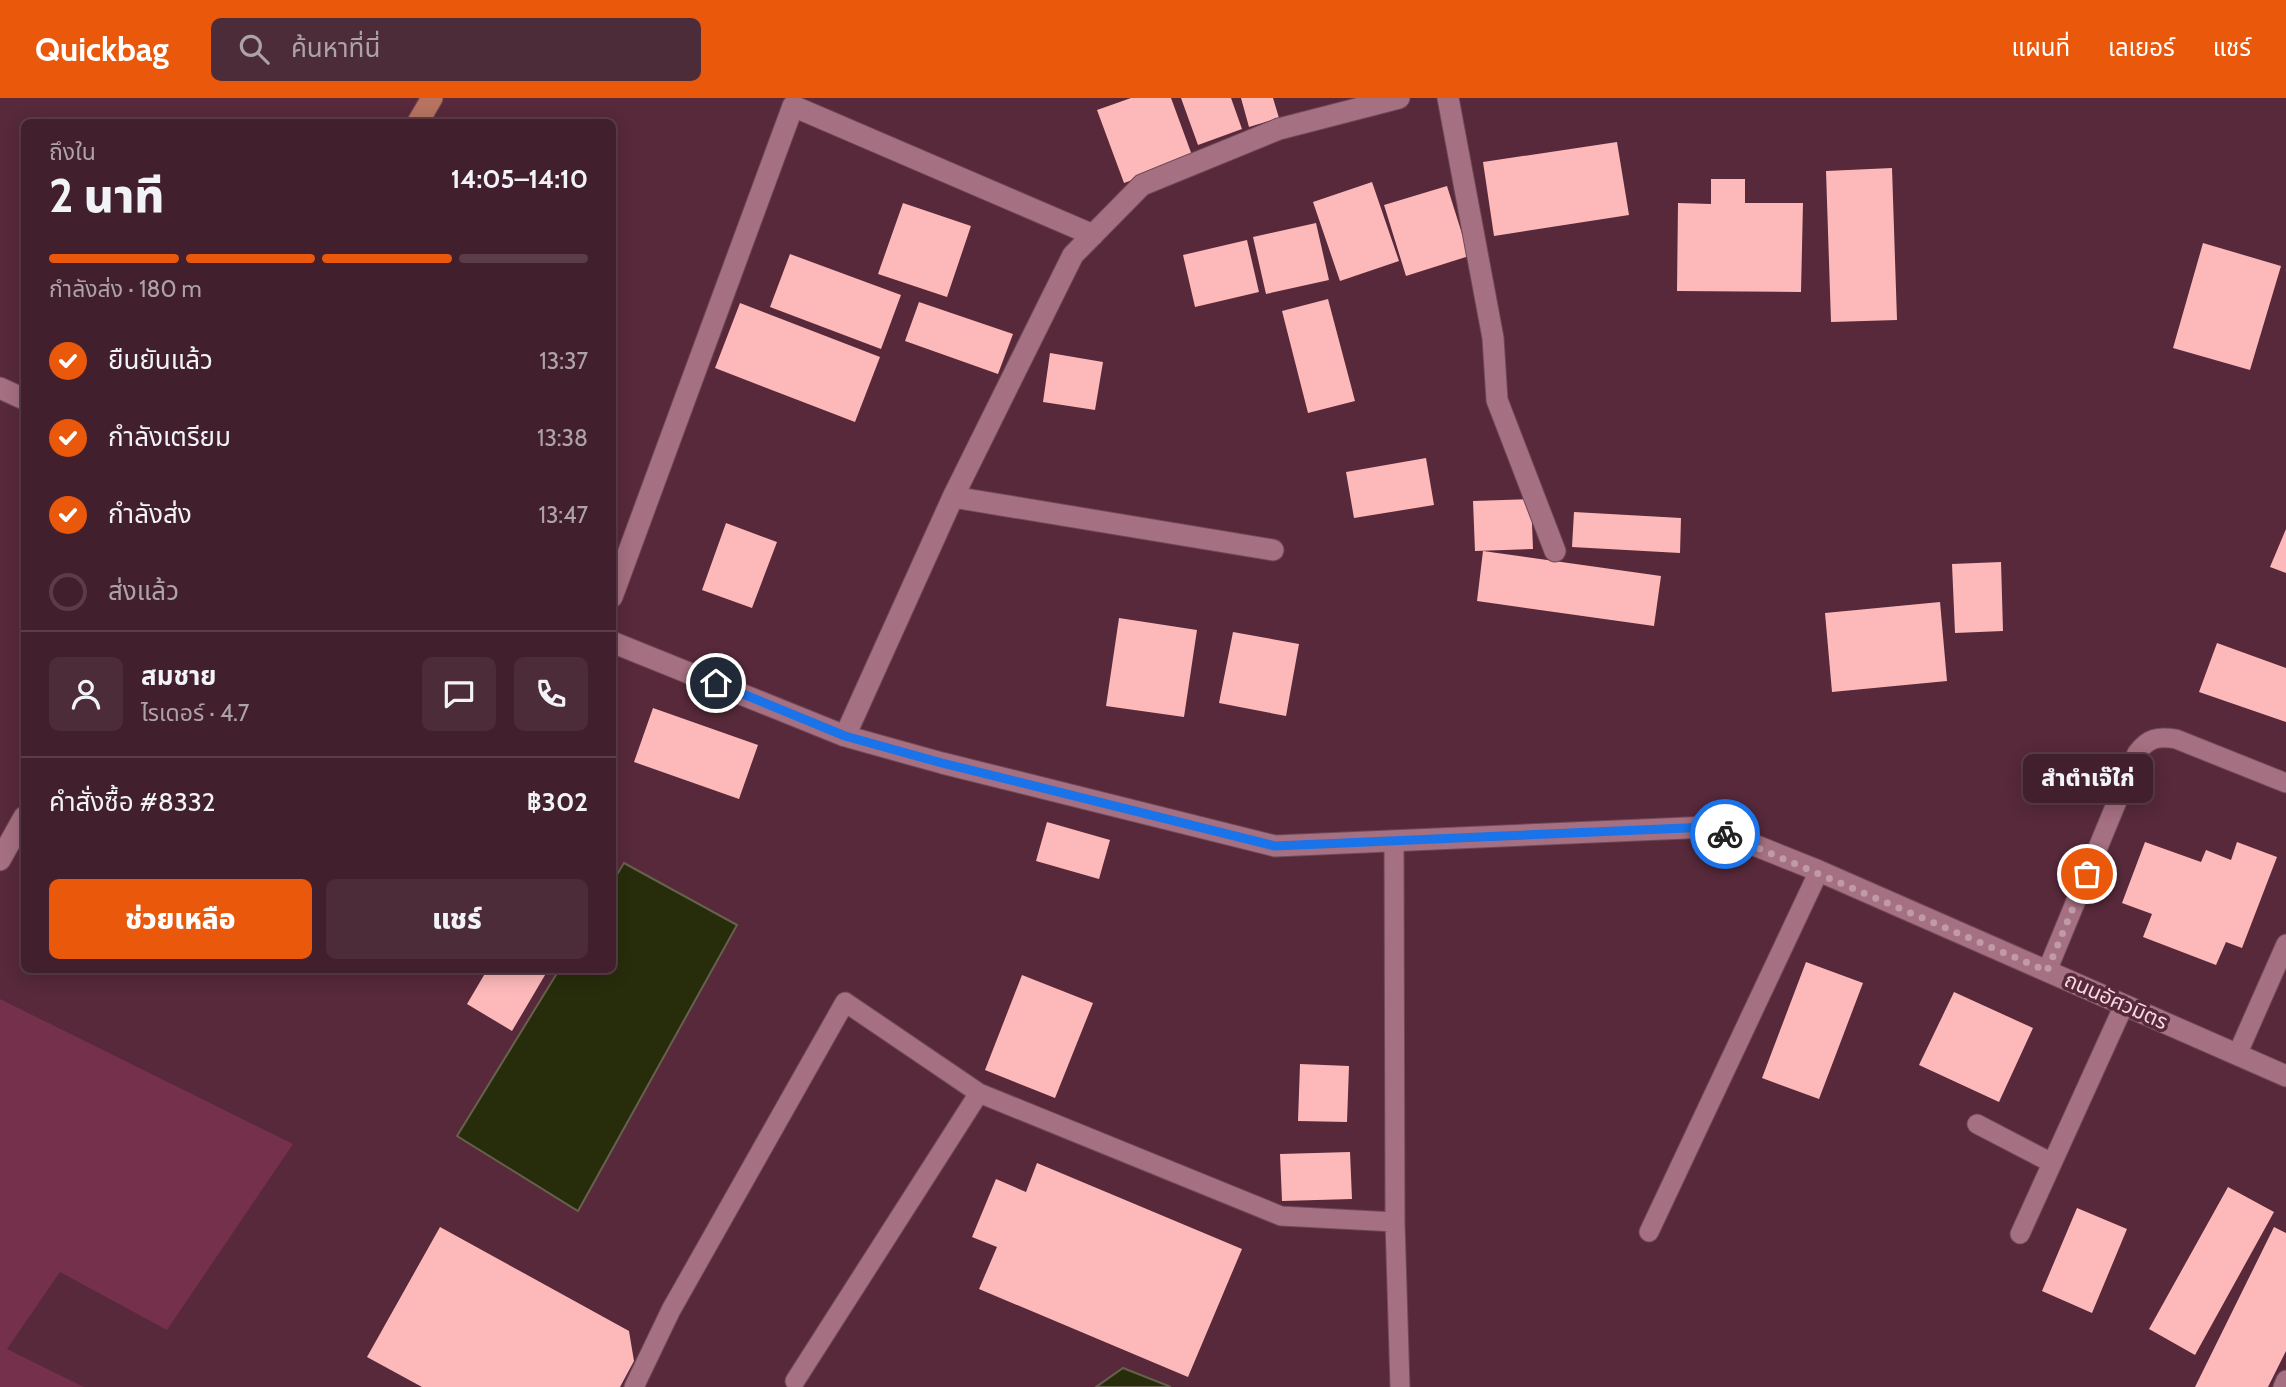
<!DOCTYPE html>
<html lang="th">
<head>
<meta charset="utf-8">
<style>
	body { margin:0; font-family:Cabin,"Noto Sans Thai",sans-serif; background:#4c2c38; color:#f1f3f6; height:100vh; display:flex; flex-direction:column; font-size:26px; white-space:nowrap }
	* { box-sizing:border-box; margin:0 }
	p { font-size:23px; color:#aea2a9 }
	.icon { flex:none; width:38px; height:38px; fill:none; stroke:currentColor; stroke-width:2; stroke-linecap:round; stroke-linejoin:round }
	.map { position:relative; flex:1; overflow:hidden }
	.panel { position:absolute; left:21px; top:21px; width:595px; height:854px; display:flex; flex-direction:column; background:#411f2c; border-radius:10px; box-shadow:0 4px 18px #0003,0 0 0 2px #5a3d48 }
	.panel>* { flex:none }
	.pin { position:absolute; display:grid; place-items:center; width:60px; height:60px; color:#fff; margin:-30px; border:4px solid #fff; border-radius:50%; box-shadow:0 2px 7px #0007 }
	.courier { position:absolute; display:grid; place-items:center; width:70px; height:70px; margin:-35px; border:5px solid #1a73e8; border-radius:50%; background:#fff; color:#222; box-shadow:0 2px 9px #0007 }
	.bubble { position:absolute; height:49px; border-radius:10px; background:#411f2c; box-shadow:0 4px 18px #0003,0 0 0 2px #5a3d48; font-size:23px; font-weight:800; line-height:49px; text-align:center }
	.head em { font-style:normal; font-weight:800 }
	.head div { display:flex; flex-direction:column-reverse }
	.head { display:flex; align-items:center; justify-content:space-between; height:119px; padding:0 28px }
	h1 { font-size:46px; font-weight:800; line-height:52px }
	.bar { display:grid; grid-template-columns:repeat(4,1fr); gap:10px 7px; align-content:center; height:84px; padding:0 28px }
	.bar i { height:9px; border-radius:5px; background:#5a3d48 }
	.bar .selected { background:#ea580c }
	.bar p { grid-column:span 4 }
	.line { display:flex; align-items:center; gap:18px; padding:0 28px; border-top:2px solid #5a3d48 }
	.line div { flex:1 }
	.round { display:grid; place-items:center; flex:none; width:74px; height:74px; border-radius:10px; background:#4c2c38 }
	ol { padding:0 28px; list-style:none }
	li { display:flex; align-items:center; gap:21px; height:77px }
	li p { margin-inline-start:auto }
	li .icon { padding:7px; border-radius:50%; background:#ea580c; color:#fff; stroke-width:4 }
	li:last-child { color:#aea2a9 }
	li i { width:38px; height:38px; border:4px solid #5a3d48; border-radius:50% }
	.cta { display:flex; gap:14px; margin-top:auto; padding:14px 28px }
	.cta a { flex:1; height:80px; border-radius:10px; background:#ea580c; color:#fff; font-size:28px; font-weight:800; line-height:80px; text-align:center }
	.cta a+a { background:#4c2c38; color:#f1f3f6 }
	header { display:flex; align-items:center; gap:42px; box-sizing:border-box; height:98px; padding:0 35px; background:#ea580c; color:#fff }
	header strong { font-size:33px }
	nav { display:flex; gap:38px; margin-inline-start:auto; font-size:24px }
	.search { width:490px; height:63px; background:#4c2c38; display:flex; align-items:center; gap:18px; box-sizing:border-box; padding:0 24px; border-radius:10px; color:#aea2a9; font-size:26px }
	.map>svg:first-child { display:block }
	.green { fill:#75304b }
	.water { fill:#272d0b; stroke:#66614c; stroke-width:2 }
	.building { fill:#fdb9ba }
	.lines { fill:none; stroke-linecap:round; stroke-linejoin:round }
	.lane-casing { stroke:#704857; stroke-width:21 }
	.street-casing { stroke:#704857; stroke-width:23 }
	.secondary-casing { stroke:#704857; stroke-width:23 }
	.lane { stroke:#a57081; stroke-width:19 }
	.street { stroke:#a57081; stroke-width:21 }
	.secondary { stroke:#b57360; stroke-width:21 }
	.done { stroke:#c09ba7; stroke-width:7; stroke-dasharray:0 12.6 }
	.route { stroke:#1a73e8; stroke-width:9 }
	.labels { text-anchor:middle; stroke-width:7; stroke-linejoin:round; paint-order:stroke }
	.street-label { font-size:21px; fill:#f8d9e2; stroke:#57293a }
</style>
</head>
<body>
<header>
<strong>Quickbag</strong>
<div class="search"><svg class="icon" aria-label="search" viewBox="0 0 24 24"><circle cx="10" cy="10" r="6"/><path d="M15 15l6 6"/></svg>ค้นหาที่นี่</div>
<nav><a>แผนที่</a><a>เลเยอร์</a><a>แชร์</a></nav>
</header>
<div class="map">
<svg width="2286" height="1289" viewBox="0 0 2286 1289">
	<rect width="100%" height="100%" fill="#57293a"/>
	<!-- green -->
	<path class="green" d="M0,901L293,1046L167,1232L60,1174L7,1251L84,1289H0Z"/>
	<!-- water -->
	<path class="water" d="M624,765L737,827L578,1113L457,1038L559,872H612L613,783Z
		M1123,1270L1171,1289H1096Z"/>
	<!-- building -->
	<path class="building" d="M1131,0H1171L1193,60L1124,85L1097,12Z
		M1181,0H1231L1242,31L1198,47Z
		M1241,0H1273L1279,20L1249,29Z
		M1617,44L1629,117L1494,138L1483,64Z
		M1892,70L1897,222L1831,224L1826,73Z
		M1711,81H1745V105H1803L1801,194L1677,193L1678,105L1711,106Z
		M1372,84L1399,163L1340,183L1313,104Z
		M1447,88L1469,158L1406,178L1384,107Z
		M903,105L971,128L947,199L878,176Z
		M1316,125L1329,182L1266,196L1253,139Z
		M1247,142L1259,194L1195,209L1183,157Z
		M2203,145L2281,168L2250,272L2173,250Z
		M790,156L901,197L881,251L770,209Z
		M1328,201L1355,303L1308,315L1282,213Z
		M919,204L1013,236L998,276L905,243Z
		M740,205L880,259L855,324L715,270Z
		M1050,255L1103,264L1095,312L1043,304Z
		M1426,360L1434,407L1354,420L1346,374Z
		M1531,401L1533,451L1475,453L1473,403Z
		M1574,414L1681,420L1680,455L1572,449Z
		M726,425L777,444L752,510L702,492Z
		M2286,431V475L2270,469Z
		M1483,453L1661,478L1654,528L1477,503Z
		M2001,464L2003,533L1955,535L1952,466Z
		M1940,504L1947,583L1832,594L1825,515Z
		M1119,520L1197,532L1184,619L1106,608Z
		M1233,534L1299,546L1286,618L1219,605Z
		M2217,545L2286,570V624L2199,594Z
		M653,610L758,647L739,701L634,664Z
		M1047,724L1110,742L1099,781L1036,763Z
		M2145,744L2201,764L2206,752L2231,762L2237,744L2277,759L2242,850L2226,844L2216,867L2143,839L2152,816L2122,805Z
		M1806,864L1863,885L1819,1001L1762,980Z
		M487,872H548L512,933L467,906Z
		M1022,877L1093,905L1055,1000L985,972Z
		M1954,894L2033,930L1999,1004L1919,967Z
		M1300,966L1349,968L1347,1024L1298,1023Z
		M1350,1054L1352,1101L1282,1103L1280,1056Z
		M1037,1065L1242,1151L1188,1279L979,1191L997,1149L972,1139L996,1081L1026,1094Z
		M2228,1089L2274,1114L2195,1257L2149,1231Z
		M2077,1110L2127,1131L2092,1215L2042,1193Z
		M440,1129L629,1233L634,1263L620,1289H422L367,1259Z
		M2274,1129L2286,1135V1253L2268,1289H2195Z"/>
	<g class="lines">
		<defs>
			<path id="lane" d="M1394,743L1395,1124L1400,1289
				M2047,873L2137,655C2148,640 2158,638 2176,641L2286,685
				M2237,957L2286,846
				M1977,1026L2052,1065
				M1649,1134L1819,773
				M2020,1136L2124,907
				M795,1283L979,995
				M634,1289L671,1212L845,904L979,995L1281,1118L1395,1124
				M2283,1289L2286,1282"/>
			<path id="street" d="M1448,0L1493,240L1497,302L1555,453
				M0,290L24,301
				M953,399L1273,452
				M612,499L793,8L1093,137
				M612,544L845,638L942,665L1275,748L1709,729L1819,773L2286,978
				M845,638L953,399L1073,157L1142,87L1279,31L1399,0
				M0,762L24,719"/>
			<path id="secondary" d="M418,24L432,0"/>
		</defs>
		<!-- lane casing -->
		<use href="#lane" class="lane-casing"/>
		<!-- street casing -->
		<use href="#street" class="street-casing"/>
		<!-- secondary casing -->
		<use href="#secondary" class="secondary-casing"/>
		<!-- lane -->
		<use href="#lane" class="lane"/>
		<!-- street -->
		<use href="#street" class="street"/>
		<!-- secondary -->
		<use href="#secondary" class="secondary"/>
	</g>
	<g class="lines">
		<!-- done -->
		<path class="done" d="M1725,736L2047,873L2087,776"/>
		<!-- route -->
		<path class="route" d="M716,585L845,638L942,665L1275,748L1709,729L1725,736"/>
	</g>
	<g class="labels">
		<!-- street labels -->
		<g class="street-label">
			<text transform="translate(2116 903) rotate(24)" y="7">ถนนอัศวมิตร</text>
		</g>
	</g>
</svg>
<div class="pin" style="left:2087px;top:776px;background:#ea580c"><svg class="icon" aria-label="bag" viewBox="0 0 24 24"><path d="M5 8h14l-1 12H6zM9 8a3 3 0 0 1 6 0"/></svg></div>
<div class="pin" style="left:716px;top:585px;background:#1f2937"><svg class="icon" aria-label="home" viewBox="0 0 24 24"><path d="M3 11l9-7 9 7M6 9v11h12V9"/></svg></div>
<div class="courier" style="left:1725px;top:736px"><svg class="icon" aria-label="bike" viewBox="0 0 24 24"><circle cx="6" cy="16" r="4"/><circle cx="18" cy="16" r="4"/><path d="M6 16l4-8h5l3 8M10 8l3 8H6M13 5h3"/></svg></div>
<div class="bubble" style="left:2023px;top:656px;width:130px">สำตำเจ๊ใก่</div>
<section class="panel">
<div class="head"><div><h1>2 นาที</h1><p>ถึงใน</p></div><em>14:05–14:10</em></div>
<div class="bar"><i class="selected"></i><i class="selected"></i><i class="selected"></i><i></i><p>กำลังส่ง · 180 m</p></div>
<ol>
<li><svg class="icon" aria-label="check" viewBox="0 0 24 24"><path d="M5 12l5 5 9-10"/></svg>ยืนยันแล้ว<p>13:37</p></li>
<li><svg class="icon" aria-label="check" viewBox="0 0 24 24"><path d="M5 12l5 5 9-10"/></svg>กำลังเตรียม<p>13:38</p></li>
<li><svg class="icon" aria-label="check" viewBox="0 0 24 24"><path d="M5 12l5 5 9-10"/></svg>กำลังส่ง<p>13:47</p></li>
<li><i></i>ส่งแล้ว</li>
</ol>
<div class="line" style="height:126px"><a class="round"><svg class="icon" aria-label="person" viewBox="0 0 24 24"><circle cx="12" cy="8" r="4"/><path d="M4 21q1-7 8-7t8 7"/></svg></a><div><b>สมชาย</b><p>ไรเดอร์ · 4.7</p></div><a class="round"><svg class="icon" aria-label="chat" viewBox="0 0 24 24"><path d="M4 5h16v11H9l-5 4z"/></svg></a><a class="round"><svg class="icon" aria-label="phone" viewBox="0 0 24 24"><path d="M5 4h4l2 5-3 2q2 4 5 5l2-3 5 2v4C11 20 4 13 5 4z"/></svg></a></div>
<div class="line" style="height:91px"><div>คำสั่งซื้อ #8332</div><b>฿302</b></div>
<div class="cta"><a>ช่วยเหลือ</a><a>แชร์</a></div>
</section>
</div>
</body>
</html>
